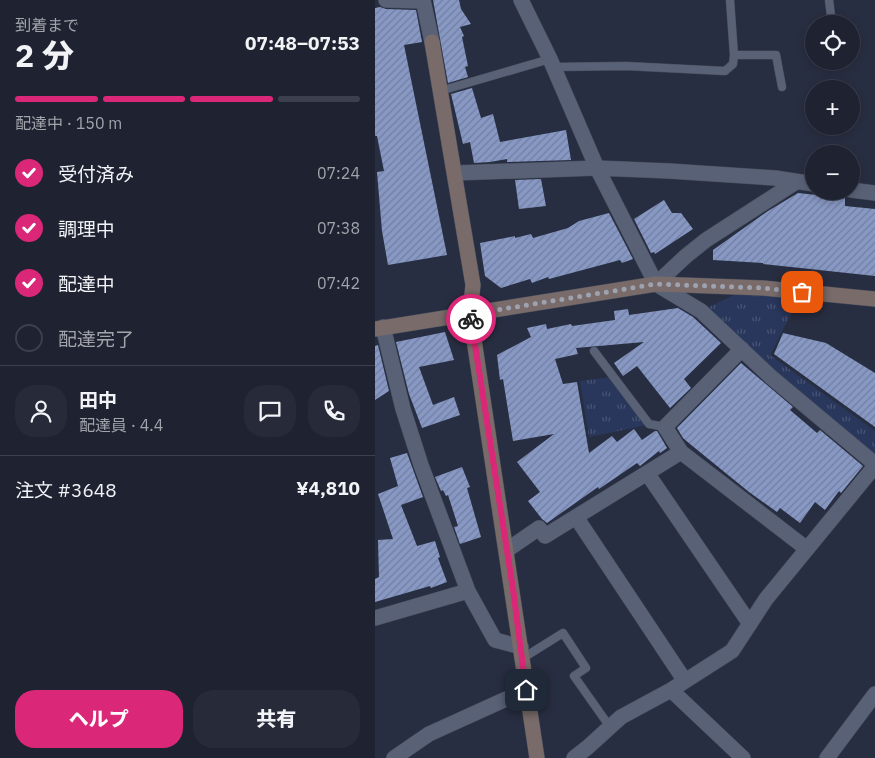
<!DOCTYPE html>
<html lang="ja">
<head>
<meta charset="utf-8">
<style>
	body { margin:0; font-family:"IBM Plex Sans","Noto Sans JP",sans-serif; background:#262a39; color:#f1f3f6; height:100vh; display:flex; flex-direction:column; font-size:19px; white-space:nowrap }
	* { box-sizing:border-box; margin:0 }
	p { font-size:16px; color:#a1a4ab }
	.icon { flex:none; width:28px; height:28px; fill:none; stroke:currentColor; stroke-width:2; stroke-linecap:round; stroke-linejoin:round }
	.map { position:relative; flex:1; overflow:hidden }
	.sheet { display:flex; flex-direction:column; background:#1e2231; width:375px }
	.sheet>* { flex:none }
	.buttons { position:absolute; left:430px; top:15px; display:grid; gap:10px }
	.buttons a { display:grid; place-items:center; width:55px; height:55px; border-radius:50%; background:#1e2231; box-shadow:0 2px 8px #0003,0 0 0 1px #3c3f4d; font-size:25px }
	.pin { position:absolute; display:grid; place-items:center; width:42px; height:42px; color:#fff; margin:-21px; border-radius:10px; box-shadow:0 2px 8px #0006 }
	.courier { position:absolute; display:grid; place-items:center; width:50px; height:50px; margin:-25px; border:4px solid #db2777; border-radius:50%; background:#fff; color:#222; box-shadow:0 1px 6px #0007 }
	.summary em { font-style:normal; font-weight:800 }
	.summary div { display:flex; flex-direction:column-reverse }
	.summary { display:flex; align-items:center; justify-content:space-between; height:85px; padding:0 15px }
	h1 { font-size:32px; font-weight:800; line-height:38px }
	.bar { display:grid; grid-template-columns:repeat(4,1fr); gap:8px 5px; align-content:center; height:60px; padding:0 15px }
	.bar i { height:6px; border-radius:4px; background:#3c3f4d }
	.bar .on { background:#db2777 }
	.bar p { grid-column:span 4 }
	.line { display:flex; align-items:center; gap:12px; padding:0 15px; border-top:1px solid #3c3f4d }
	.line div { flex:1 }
	.round { display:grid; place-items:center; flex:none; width:52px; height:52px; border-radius:20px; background:#262a39 }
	ol { padding:0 15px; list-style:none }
	li { display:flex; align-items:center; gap:15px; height:55px }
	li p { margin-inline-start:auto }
	li .icon { padding:5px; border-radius:50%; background:#db2777; color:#fff; stroke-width:4 }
	li:last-child { color:#a1a4ab }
	li i { width:28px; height:28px; border:2px solid #3c3f4d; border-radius:50% }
	.primary-button { display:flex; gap:10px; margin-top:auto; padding:10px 15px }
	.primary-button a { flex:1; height:58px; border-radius:20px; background:#db2777; color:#fff; font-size:20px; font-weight:800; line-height:58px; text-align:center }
	.primary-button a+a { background:#262a39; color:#f1f3f6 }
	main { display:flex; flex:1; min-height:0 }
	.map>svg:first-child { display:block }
	.grass { fill:url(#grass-tufts) }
	.building { fill:url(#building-hatch) }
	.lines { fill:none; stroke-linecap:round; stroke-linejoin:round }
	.lane-casing { stroke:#454b5a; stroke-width:9 }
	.street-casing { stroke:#454b5a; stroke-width:16 }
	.secondary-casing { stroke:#454b5a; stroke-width:16 }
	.lane { stroke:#596176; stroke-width:8 }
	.street { stroke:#596176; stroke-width:15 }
	.secondary { stroke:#786b69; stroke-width:15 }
	.done { stroke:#9ca2b0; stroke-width:5; stroke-dasharray:0 9 }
	.route { stroke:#db2777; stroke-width:6 }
</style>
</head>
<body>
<main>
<section class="sheet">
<div class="summary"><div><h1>2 分</h1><p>到着まで</p></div><em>07:48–07:53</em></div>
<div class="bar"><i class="on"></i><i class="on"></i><i class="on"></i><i></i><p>配達中 · 150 m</p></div>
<ol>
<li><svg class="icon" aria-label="check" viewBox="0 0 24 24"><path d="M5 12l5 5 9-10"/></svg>受付済み<p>07:24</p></li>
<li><svg class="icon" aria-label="check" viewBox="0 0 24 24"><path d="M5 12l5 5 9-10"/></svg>調理中<p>07:38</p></li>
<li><svg class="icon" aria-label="check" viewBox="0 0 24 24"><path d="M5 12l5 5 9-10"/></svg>配達中<p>07:42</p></li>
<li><i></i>配達完了</li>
</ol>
<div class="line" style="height:90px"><a class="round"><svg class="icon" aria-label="person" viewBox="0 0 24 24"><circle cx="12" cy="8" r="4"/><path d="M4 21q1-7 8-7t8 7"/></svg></a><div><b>田中</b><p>配達員 · 4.4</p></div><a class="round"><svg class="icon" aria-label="chat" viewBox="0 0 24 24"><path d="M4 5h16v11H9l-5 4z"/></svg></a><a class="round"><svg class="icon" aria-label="phone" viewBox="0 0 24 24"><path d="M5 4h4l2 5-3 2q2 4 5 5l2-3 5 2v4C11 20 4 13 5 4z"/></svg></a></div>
<div class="line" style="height:65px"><div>注文 #3648</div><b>¥4,810</b></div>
<div class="primary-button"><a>ヘルプ</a><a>共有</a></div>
</section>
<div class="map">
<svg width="500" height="758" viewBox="0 0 500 758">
	<defs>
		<pattern id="grass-tufts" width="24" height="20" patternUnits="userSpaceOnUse" patternTransform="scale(1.25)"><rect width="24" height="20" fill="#2a375d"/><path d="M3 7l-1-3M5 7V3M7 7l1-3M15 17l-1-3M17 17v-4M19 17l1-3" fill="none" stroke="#485474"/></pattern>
		<pattern id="building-hatch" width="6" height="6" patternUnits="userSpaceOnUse" patternTransform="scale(1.25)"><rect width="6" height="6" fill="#8798c4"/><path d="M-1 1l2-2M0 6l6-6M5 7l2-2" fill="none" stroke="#727e9e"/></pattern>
	</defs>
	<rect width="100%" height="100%" fill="#282e41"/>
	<!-- grass -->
	<path class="grass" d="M375,287L427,292L395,355L500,431V464L326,311Z
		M236,377L272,425L214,437L205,381Z"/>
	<!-- building -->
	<path class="building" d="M58,0H84L86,9L96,24L85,27L89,36L87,37L93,66L90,67L93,77L73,83Z
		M5,7L11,9L41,10L47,42L29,45L72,255L13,265L7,231L2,172L9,171L2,136H0V8Z
		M97,88L106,118L118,114L125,142L191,130L196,160L132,162V159L115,162L99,163L95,142L88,144L76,94Z
		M166,179L171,206L144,209L140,180Z
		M423,193L470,198V206L500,209V276L388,264V263L338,260V250L393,211Z
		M289,200L297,213H306L318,229L280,254L279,252L276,253L259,219Z
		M234,213L258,259L247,263L245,260L174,279L173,277L157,283L155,279L126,288L110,276L105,243L140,236V238L156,234L158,238L193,228L204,221Z
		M303,308L318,317L346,343L309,379L316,388L295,408L262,366L248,376L239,363L269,342L201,348L203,354L180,359L188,384L202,382L214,453L237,436L242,442L259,429L267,440L280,431H282L292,448L285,453L284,451L265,466L262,463L224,489L223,487L172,523L167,519L153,501L165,492L142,462L179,434L138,441L128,379L125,380L122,355L156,337L152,328L171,324L172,329L196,324L197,326L240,320L239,311L253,309L254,315Z
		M70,332L79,360L44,367L58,405L79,397L85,415L47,428L34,394L21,342Z
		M408,333L451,343L500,373V427L399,354Z
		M3,345L14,391L0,400V346Z
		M366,363L418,407L415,410L442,433L445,430L488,466L466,493L464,491L450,510L440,502L425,523L405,508L402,512L374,492L315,444L308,438L302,428Z
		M32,453L48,497L26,505L42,546L60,541L65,557L63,558L72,582L56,588L55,586L0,602V579L4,577L3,540L18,539L3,494L23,486L15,458Z
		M87,467L95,487L92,488L106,537L85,544L79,527L83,526L73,495L71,496L68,490L66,491L60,477Z"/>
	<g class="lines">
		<defs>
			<path id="lane" d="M454,0L457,24
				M359,55H401L407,87
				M178,67L251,66L350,71L358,64L359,55L355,0
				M65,91L175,59
				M219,351L274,424L290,427
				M148,658L188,633L211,668L199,676L235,727"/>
			<path id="street" d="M11,0L48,1
				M48,0L57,42
				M146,0L175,59L222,168L281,284L326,311L396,377L500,464
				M80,173L222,168L294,171L400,178L439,184
				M476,190L500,193
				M281,284L311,256L331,240L421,182
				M8,327L28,409L46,465L93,591L120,640L146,647
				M306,452L290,427L367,349
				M272,473L375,624
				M201,517L310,681
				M132,550L164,528L170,536L306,452L432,549
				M0,618L93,591
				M296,690L368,758
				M19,758L54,734L151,690
				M199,758L213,747L246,717L296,690L357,651L391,599L500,466
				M452,758L500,694"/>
			<path id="secondary" d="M57,42L98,285L95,313L162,758
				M0,329L281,284L388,288L500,299"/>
		</defs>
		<!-- lane casing -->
		<use href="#lane" class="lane-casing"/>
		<!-- street casing -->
		<use href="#street" class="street-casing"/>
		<!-- secondary casing -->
		<use href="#secondary" class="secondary-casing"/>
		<!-- lane -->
		<use href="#lane" class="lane"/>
		<!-- street -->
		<use href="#street" class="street"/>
		<!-- secondary -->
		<use href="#secondary" class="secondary"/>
	</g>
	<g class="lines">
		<!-- done -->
		<path class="done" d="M96,319L95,313L122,310L281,284L388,288L427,292"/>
		<!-- route -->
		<path class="route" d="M96,319L138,589L151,690"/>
	</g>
</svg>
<div class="buttons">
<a><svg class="icon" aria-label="locate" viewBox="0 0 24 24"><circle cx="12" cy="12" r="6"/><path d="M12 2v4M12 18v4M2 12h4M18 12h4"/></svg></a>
<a>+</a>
<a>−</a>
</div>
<div class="pin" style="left:427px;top:292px;background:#ea580c"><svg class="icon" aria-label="bag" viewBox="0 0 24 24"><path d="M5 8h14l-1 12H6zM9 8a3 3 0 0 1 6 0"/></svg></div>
<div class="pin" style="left:151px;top:690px;background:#1f2937"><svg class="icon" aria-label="home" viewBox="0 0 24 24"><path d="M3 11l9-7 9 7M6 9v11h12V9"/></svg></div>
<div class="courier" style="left:96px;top:319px"><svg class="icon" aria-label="bike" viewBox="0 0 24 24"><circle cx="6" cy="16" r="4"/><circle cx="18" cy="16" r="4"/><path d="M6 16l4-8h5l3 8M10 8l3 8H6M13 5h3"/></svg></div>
</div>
</main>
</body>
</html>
